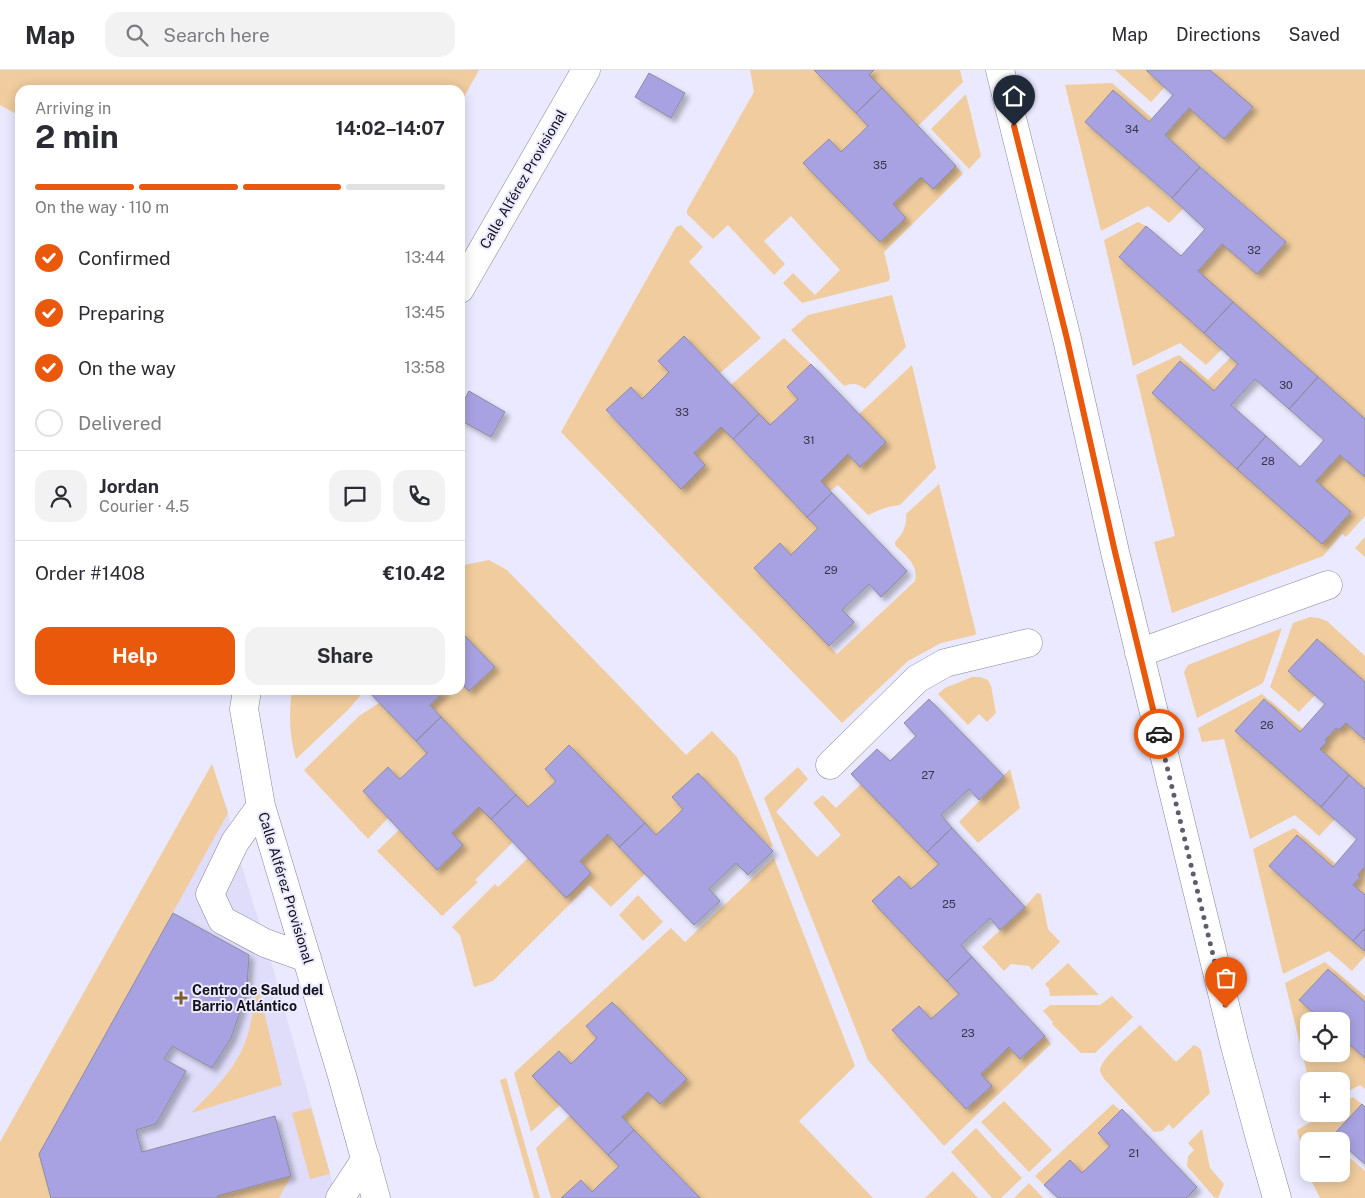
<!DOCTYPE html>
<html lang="en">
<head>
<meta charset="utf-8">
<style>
	body { margin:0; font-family:"Public Sans",sans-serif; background:#f2f2f3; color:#2b2b33; height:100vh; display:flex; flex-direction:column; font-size:19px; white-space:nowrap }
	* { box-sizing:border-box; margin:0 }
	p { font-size:16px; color:#7c7c81 }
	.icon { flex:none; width:28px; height:28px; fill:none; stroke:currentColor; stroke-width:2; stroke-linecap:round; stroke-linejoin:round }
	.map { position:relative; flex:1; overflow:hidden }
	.side { position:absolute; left:15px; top:15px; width:450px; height:610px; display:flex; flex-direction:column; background:#fff; border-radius:15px; box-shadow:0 2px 12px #0003 }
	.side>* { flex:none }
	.controls { position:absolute; left:1300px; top:942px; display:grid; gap:10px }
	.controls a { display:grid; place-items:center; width:50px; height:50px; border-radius:10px; background:#fff; box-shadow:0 2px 12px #0003; font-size:25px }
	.pin { position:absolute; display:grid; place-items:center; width:42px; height:42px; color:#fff; margin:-51px -21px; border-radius:50% 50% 50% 0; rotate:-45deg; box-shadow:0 0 5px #0007 }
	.pin .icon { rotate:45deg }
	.courier { position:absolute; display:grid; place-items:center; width:50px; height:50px; margin:-25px; border:4px solid #ea580c; border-radius:50%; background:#fff; color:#222; box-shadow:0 1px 6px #0007 }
	.summary em { font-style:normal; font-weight:700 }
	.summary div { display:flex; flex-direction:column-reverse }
	.summary { display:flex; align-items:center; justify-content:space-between; height:85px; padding:0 20px }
	h1 { font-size:32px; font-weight:700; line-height:38px }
	.bar { display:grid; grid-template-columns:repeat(4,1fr); gap:8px 5px; align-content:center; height:60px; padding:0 20px }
	.bar i { height:6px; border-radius:4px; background:#e1e1e2 }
	.bar .on { background:#ea580c }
	.bar p { grid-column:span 4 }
	.line { display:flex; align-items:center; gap:12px; padding:0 20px; border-top:1px solid #e1e1e2 }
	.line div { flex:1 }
	.round { display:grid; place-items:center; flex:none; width:52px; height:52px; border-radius:15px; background:#f2f2f3 }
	ol { padding:0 20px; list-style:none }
	li { display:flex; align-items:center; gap:15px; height:55px }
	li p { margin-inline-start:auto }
	li .icon { padding:5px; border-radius:50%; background:#ea580c; color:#fff; stroke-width:4 }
	li:last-child { color:#7c7c81 }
	li i { width:28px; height:28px; border:2px solid #e1e1e2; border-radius:50% }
	.action { display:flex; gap:10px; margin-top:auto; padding:10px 20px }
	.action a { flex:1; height:58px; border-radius:15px; background:#ea580c; color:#fff; font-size:20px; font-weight:700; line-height:58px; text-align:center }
	.action a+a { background:#f2f2f3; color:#2b2b33 }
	header { display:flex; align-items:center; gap:30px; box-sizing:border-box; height:70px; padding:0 25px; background:#fff; border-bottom:1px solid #e1e1e2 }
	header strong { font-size:24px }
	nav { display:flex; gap:28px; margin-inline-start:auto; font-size:18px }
	.search { width:350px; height:45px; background:#f2f2f3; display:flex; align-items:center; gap:12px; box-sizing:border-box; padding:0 18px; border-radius:15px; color:#7c7c81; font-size:19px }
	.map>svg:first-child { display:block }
	.built { fill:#dfddfa }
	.green { fill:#f0cc9e }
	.building { fill:#a8a2e2; stroke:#8c8b9f; filter:url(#shadow) }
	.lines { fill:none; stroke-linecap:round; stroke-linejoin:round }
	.minor-casing { stroke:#868599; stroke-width:29 }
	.minor { stroke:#fff; stroke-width:28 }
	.done { stroke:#5e5d69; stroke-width:5; stroke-dasharray:0 9 }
	.route { stroke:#ea580c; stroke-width:6 }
	.poi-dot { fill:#7c5c31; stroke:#eae9ff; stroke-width:2 }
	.labels { text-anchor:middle; stroke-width:4; stroke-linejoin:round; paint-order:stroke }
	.number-label { font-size:11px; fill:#38354a }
	.street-label { font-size:14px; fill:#121118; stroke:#eae9ff }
	.poi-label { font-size:14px; font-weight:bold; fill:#121118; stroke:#eae9ff; text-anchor:start }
</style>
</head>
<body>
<header>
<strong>Map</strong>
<div class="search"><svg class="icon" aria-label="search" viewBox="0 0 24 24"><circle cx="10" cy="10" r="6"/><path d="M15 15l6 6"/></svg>Search here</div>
<nav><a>Map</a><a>Directions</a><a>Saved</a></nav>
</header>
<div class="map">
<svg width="1365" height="1128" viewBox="0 0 1365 1128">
	<defs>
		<filter id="shadow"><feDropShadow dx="4.5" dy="4.5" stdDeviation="2.5" flood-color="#0004"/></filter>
	</defs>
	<rect width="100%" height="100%" fill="#eae9ff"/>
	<!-- built -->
	<path class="built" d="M212,694L228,743L238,784L269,884L337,1128H0V1072Z"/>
	<!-- green -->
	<path class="green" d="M0,0H479L460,34V20H20V46L0,35Z
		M750,0H814L868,56L841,82L829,69L804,93L879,172L906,148L893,134L921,107L933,119L956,96L963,104L884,182L890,207L889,211L802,233L783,213L793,203L815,225L840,200L791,146L764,171L785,194L774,205L728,155L713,169L687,144V140L754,22Z
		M874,0H960L963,12L918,56L869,5Z
		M1115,0H1146L1165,17L1151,32Z
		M1210,0H1365V349L1198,201L1222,174L1257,204L1286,172L1165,65L1189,38L1224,69L1252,38Z
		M1112,13L1152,48L1149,52L1114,21L1085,52L1183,139L1169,153L1148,136L1101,161L1065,15Z
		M966,24L981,86L969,99L931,59Z
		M1138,152L1146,156L1119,187L1222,279L1206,295L1180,273L1133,296L1104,170Z
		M681,155L703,177L689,192L761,268L720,303L684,266L659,291L669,302L642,329L631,317L606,341L681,419L705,395L694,383L721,357L807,447L818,458L791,485L780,474L755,498L837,584L915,511C919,495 905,485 895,475V472C903,464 907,455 906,444L939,414L976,563L975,565L941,573L908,591L842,653L561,362L676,157Z
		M892,225L906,277L865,319C858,313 852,313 844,316L791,260L808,245Z
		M784,268L811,294L787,317L798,329L770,355L731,315Z
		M1179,285L1208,310L1231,287L1238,294L1214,321L1180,291L1152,323L1322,474L1350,442L1316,411L1340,385L1365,407V446L1346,467L1342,464L1323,486L1172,543L1154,472L1175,466L1136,305Z
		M912,295L936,398L900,435C888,436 879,440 868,445L838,415L830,421L821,411L848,384L860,397L885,372L859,344Z
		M1365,467V487L1355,478Z
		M489,490L507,500L686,685L712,661L737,687L773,776L770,777L698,703L673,727L683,739L656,765L569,675L545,699L556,711L528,737L430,635L446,620H460V612L469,621L494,597L460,561V496Z
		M1310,547L1319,548L1327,551L1365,586V612L1315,625L1299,642L1270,617L1293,553Z
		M1282,558L1263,613L1197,648L1184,602L1188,595Z
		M972,607H980L988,610L991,616L996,643L987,652L979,644L968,655L938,624L945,618Z
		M292,620H365L349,639L296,689C289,666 289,643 292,620Z
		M1262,624L1303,659L1300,662L1264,629L1236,660L1335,749L1319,766L1295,745L1250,769L1224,669L1202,672L1198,658Z
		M379,633L427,683L399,709L388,697L363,721L388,748L368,769L304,700L359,646Z
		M1346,653L1365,670V719L1320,679L1327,672L1325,670L1336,658L1339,660Z
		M212,694L228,743L39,1084L51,1128H0V1072Z
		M798,697L808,709L776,742L817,787L841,765L813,733L823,725L836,738L861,714L939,794L911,819L899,806L959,924L931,949L919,936L892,960L966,1039L992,1016L981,1004L1009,977L1020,989L1045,966L1051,974L944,1076L868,990L764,728Z
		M1010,699L1020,738L978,773L959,752Z
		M479,737L513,772L475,810L478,812L442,846L377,781L399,760L437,799L462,775L452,763Z
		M1294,758L1335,793L1333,797L1297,765L1269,796L1365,881V886L1352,901L1329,881L1283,904L1253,779Z
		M608,764L645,804L611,837L589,815L493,911L474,917L460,865L452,857L495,814L498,817L528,788L566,827L591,803L580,791Z
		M774,788L855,996L799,1051L873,1128H700L622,1047L648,1022L661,1034L687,1009L612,932L586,956L597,968L571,994L559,981L533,1006L560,1035L531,1062L514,1003L671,858L685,872Z
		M1365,796V825L1353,815L1360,807L1358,805Z
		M1037,823L1041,824L1048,859L1060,872L1032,900L1029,896L1011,894L1004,901L982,877L1025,837Z
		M638,825L663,852L643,871L619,845Z
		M1325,892L1365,926V932L1328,899L1300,930L1323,951H1309V984H1341V967L1365,988V1019L1360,1015L1341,1025V1011H1309L1285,913Z
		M1068,893L1099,925L1050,926L1049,919L1045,914Z
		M257,914L282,1015L191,1043C215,1019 241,994 249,960C253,945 254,929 257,914Z
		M1112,926L1133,947L1095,983H1081L1052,954L1053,952L1043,941L1050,935H1100Z
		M1140,955L1176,992L1194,975L1198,977L1201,980L1210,1023L1173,1059L1169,1054L1162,1061L1154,1062L1106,1011C1104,1009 1101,1005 1100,1001C1099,990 1131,964 1140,955Z
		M506,1008L540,1128H534L500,1010Z
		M1353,1027L1362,1034L1329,1068L1332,1071H1309V1104H1341V1080L1365,1101V1128H1320L1308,1104L1297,1060L1325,1044H1341V1034Z
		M1004,1031L1052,1080L1029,1102L981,1052Z
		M1113,1034L1121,1041L1110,1076L1082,1103L1070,1090L1044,1115L1035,1106Z
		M311,1038L330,1104L310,1109L292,1043Z
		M570,1045L619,1096L592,1122L581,1110L561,1128H551L536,1078Z
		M976,1058L1022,1108L1001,1128H992L951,1082Z
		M1202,1059L1210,1098L1224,1114L1218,1128L1214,1127L1187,1096L1188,1086L1194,1080L1188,1073Z
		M953,1101L978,1128H925Z
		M291,1106L279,1128H218L217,1126Z
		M1029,1113L1043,1128H1014Z"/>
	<!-- building -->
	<path class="building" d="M814,0H874L869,5L882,18L856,43Z
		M1146,0H1210L1253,37L1224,69L1189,38L1165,65L1200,97L1172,128L1085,52L1113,20L1149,52L1173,25Z
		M649,3L685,23L671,48L635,27Z
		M882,18L956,96L933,119L921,107L893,134L906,148L880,172L803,93L829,69L841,82L868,56L856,43Z
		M1200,97L1286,172L1257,204L1222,174L1198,201L1233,232L1204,263L1119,187L1146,156L1181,186L1205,159L1172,128Z
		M1233,232L1318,307L1289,339L1255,309L1231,335L1266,366L1237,399L1152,323L1180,291L1214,321L1238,294L1204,263Z
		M684,266L759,344L733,369L721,357L694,383L705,395L681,419L606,340L631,317L642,329L669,302L658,291Z
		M811,294L886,372L860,397L848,384L821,411L832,423L807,447L733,369L759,344L770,355L798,329L787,317Z
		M1318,307L1365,349V407L1340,385L1316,411L1351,442L1322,474L1237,399L1266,366L1300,397L1324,370L1289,339Z
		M469,321L505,342L491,367L460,350V338Z
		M832,423L907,501L881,527L869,514L842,540L854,552L829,576L754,498L780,473L791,485L818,458L807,447Z
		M460,561L495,597L469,621L460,612Z
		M1317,569L1365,612V670L1346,653L1339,660L1336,658L1325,670L1327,672L1320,679L1349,705L1321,737L1235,661L1264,629L1300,662L1325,634L1288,601Z
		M367,620H446L430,635L441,647L416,671Z
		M929,629L1004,706L979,730L969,719L941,745L952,758L927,782L851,704L877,679L890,691L916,666L904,653Z
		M441,647L516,725L491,749L479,737L452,763L463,775L437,800L363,721L388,697L399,709L401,708L427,683L416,671Z
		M569,675L645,753L619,777L608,764L580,791L591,803L566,828L491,749L516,725L528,737L556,711L545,699Z
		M698,703L773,781L748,805L736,793L709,819L720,831L694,855L619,777L645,753L656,765L672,750L683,739L672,727Z
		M1349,705L1365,719V796L1358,805L1360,807L1353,815L1365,825V858L1353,871L1269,796L1297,765L1333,797L1357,769L1321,737Z
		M952,758L1025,837L1000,860L990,848L961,875L972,887L947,911L872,831L899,806L911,819L939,794L927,782Z
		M173,843L249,885L247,916L240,942L231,968L212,998L172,976L164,989L186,1001L156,1054L136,1060L142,1082L275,1046L291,1106L217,1126L218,1128H51L39,1084Z
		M1365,858V881L1353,871Z
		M972,887L1045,966L1020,989L1009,977L981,1004L992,1016L966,1039L892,960L919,936L931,949L959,924L947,911Z
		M1328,899L1365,932V988L1341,967V951H1323L1299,930Z
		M612,932L687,1009L660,1034L648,1022L622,1047L634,1060L608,1085L532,1006L559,981L571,994L597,968L586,956Z
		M1362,1034L1365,1037V1094L1341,1073V1071H1339L1333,1065Z
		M1122,1039L1197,1117L1186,1128H1058L1044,1115L1070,1090L1082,1103L1110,1076L1098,1063Z
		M634,1060L700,1128H561L581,1110L592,1122L597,1117L619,1096L608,1085Z"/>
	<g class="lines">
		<defs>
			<path id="minor" d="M1000,0L1067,269L1115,482L1235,976L1261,1072L1277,1128
				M460,219L586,0
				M1139,583L1328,515
				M247,620L244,639L261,736L343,1009L376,1128
				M830,695L917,609L945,593L1028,573
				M261,736L235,772L210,824L222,850L265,873L307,888
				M340,1128L366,1089"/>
		</defs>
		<!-- minor casing -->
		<use href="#minor" class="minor-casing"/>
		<!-- minor -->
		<use href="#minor" class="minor"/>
	</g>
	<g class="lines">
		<!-- done -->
		<path class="done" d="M1159,664L1226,938"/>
		<!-- route -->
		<path class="route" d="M1014,56L1067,269L1115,482L1159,664"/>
	</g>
	<!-- markers -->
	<path class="poi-dot" d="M178.5 920.5h5v5h5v5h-5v5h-5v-5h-5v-5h5z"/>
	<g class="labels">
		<!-- number labels -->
		<g class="number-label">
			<text x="1132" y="63">34</text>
			<text x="880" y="99">35</text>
			<text x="1254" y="184">32</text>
			<text x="1286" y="319">30</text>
			<text x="682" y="346">33</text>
			<text x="809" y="374">31</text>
			<text x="1268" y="395">28</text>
			<text x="831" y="504">29</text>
			<text x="1267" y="659">26</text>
			<text x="928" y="709">27</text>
			<text x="949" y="838">25</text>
			<text x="968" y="967">23</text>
			<text x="1134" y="1087">21</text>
		</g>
		<!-- street labels -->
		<g class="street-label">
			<text transform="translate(523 109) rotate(-60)" y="5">Calle Alférez Provisional</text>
			<text transform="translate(286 818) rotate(73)" y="5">Calle Alférez Provisional</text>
		</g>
		<!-- poi labels -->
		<g class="poi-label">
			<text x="192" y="925">Centro de Salud del<tspan x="192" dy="16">Barrio Atlántico</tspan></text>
		</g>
	</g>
</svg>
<div class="controls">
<a><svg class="icon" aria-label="locate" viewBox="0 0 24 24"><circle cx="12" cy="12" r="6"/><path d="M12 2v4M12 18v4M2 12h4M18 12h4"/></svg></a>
<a>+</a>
<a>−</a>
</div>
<div class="pin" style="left:1226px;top:938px;background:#ea580c"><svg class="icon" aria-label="bag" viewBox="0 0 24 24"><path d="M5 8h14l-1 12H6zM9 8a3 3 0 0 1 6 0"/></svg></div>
<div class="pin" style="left:1014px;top:56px;background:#1f2937"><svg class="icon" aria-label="home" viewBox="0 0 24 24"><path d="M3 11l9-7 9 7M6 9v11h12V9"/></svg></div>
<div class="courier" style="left:1159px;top:664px"><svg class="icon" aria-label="car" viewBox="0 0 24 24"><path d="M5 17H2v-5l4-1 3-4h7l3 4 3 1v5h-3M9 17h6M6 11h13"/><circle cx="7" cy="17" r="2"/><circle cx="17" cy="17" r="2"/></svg></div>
<section class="side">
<div class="summary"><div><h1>2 min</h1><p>Arriving in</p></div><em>14:02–14:07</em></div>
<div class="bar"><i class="on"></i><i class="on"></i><i class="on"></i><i></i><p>On the way · 110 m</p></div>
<ol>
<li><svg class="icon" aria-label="check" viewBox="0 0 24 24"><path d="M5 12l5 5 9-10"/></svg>Confirmed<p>13:44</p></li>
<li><svg class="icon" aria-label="check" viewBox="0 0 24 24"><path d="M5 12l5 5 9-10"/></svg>Preparing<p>13:45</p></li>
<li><svg class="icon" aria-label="check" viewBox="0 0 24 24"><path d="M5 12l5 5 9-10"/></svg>On the way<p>13:58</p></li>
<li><i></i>Delivered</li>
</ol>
<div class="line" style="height:90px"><a class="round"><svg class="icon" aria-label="person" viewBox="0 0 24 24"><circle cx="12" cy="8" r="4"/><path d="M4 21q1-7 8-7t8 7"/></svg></a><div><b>Jordan</b><p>Courier · 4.5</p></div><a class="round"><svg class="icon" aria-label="chat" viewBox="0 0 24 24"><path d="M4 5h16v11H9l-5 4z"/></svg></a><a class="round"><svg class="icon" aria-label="phone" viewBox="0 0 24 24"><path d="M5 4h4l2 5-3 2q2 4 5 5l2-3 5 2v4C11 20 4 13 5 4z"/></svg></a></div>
<div class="line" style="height:65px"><div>Order #1408</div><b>€10.42</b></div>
<div class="action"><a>Help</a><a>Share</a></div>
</section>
</div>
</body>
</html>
